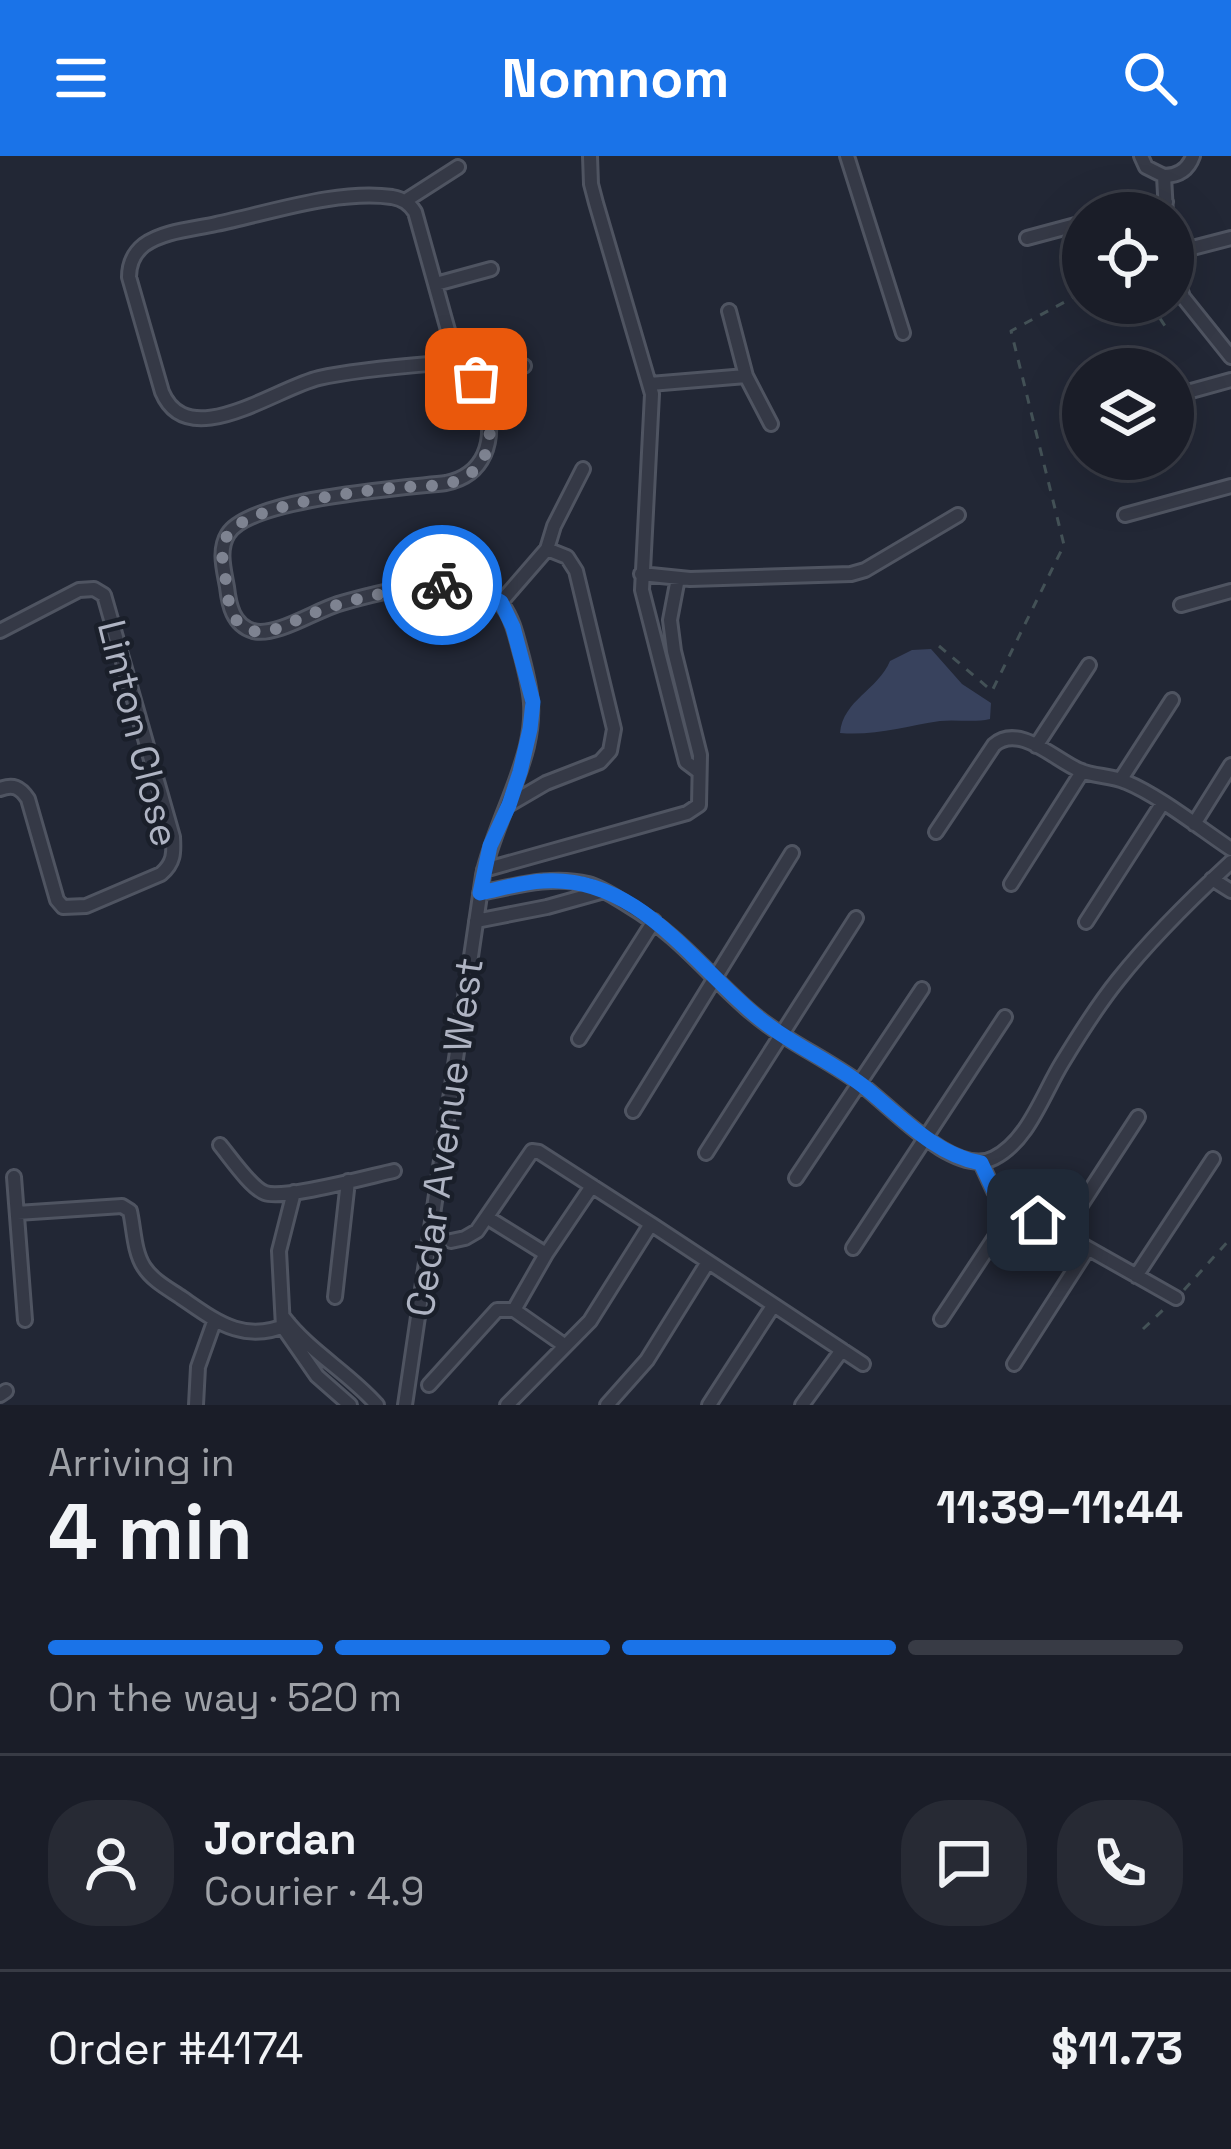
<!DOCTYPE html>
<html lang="en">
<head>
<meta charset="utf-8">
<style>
	body { margin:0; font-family:"Space Grotesk",sans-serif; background:#272a34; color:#f1f3f6; height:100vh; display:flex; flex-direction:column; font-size:45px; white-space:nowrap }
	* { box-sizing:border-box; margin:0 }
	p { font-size:39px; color:#9fa2a8 }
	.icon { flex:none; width:66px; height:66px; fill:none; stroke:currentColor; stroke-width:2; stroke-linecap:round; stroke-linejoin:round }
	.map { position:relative; height:1249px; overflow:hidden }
	.side { display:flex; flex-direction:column; background:#1a1d28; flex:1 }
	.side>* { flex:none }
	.fabs { position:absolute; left:1062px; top:36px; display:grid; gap:24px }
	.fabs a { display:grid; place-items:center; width:132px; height:132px; border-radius:50%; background:#1a1d28; box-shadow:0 12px 48px #0002,0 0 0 3px #383b45; font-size:60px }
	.pin { position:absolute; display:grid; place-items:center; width:102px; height:102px; color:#fff; margin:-51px; border-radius:24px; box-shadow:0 6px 18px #0006 }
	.courier { position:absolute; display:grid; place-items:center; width:120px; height:120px; margin:-60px; border:9px solid #1a73e8; border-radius:50%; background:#fff; color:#222; box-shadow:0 3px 15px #0007 }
	.overview em { font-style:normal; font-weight:800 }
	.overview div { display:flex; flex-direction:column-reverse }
	.overview { display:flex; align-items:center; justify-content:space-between; height:204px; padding:0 48px }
	h1 { font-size:78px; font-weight:800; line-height:90px }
	.bar { display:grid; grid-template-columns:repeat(4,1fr); gap:18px 12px; align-content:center; height:144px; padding:0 48px }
	.bar i { height:15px; border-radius:9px; background:#383b45 }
	.bar .selected { background:#1a73e8 }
	.bar p { grid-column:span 4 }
	.line { display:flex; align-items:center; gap:30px; padding:0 48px; border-top:3px solid #383b45 }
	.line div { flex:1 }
	.round { display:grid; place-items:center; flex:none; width:126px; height:126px; border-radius:48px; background:#272a34 }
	header { display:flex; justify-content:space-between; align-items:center; height:156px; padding:0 48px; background:#1a73e8; color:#fff; font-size:54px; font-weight:800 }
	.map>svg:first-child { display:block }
	.water { fill:#38425d }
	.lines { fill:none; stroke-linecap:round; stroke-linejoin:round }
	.minor-casing { stroke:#4f5461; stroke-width:18 }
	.path { stroke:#435156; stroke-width:3; stroke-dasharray:9 9; stroke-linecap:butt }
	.minor { stroke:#353946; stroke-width:12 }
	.done { stroke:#7e8391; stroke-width:12; stroke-dasharray:0 21.6 }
	.route { stroke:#1a73e8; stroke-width:15 }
	.labels { text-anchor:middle; stroke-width:9; stroke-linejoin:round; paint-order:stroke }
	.street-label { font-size:39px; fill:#afb4c3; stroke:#1a1f2a }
</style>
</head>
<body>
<header><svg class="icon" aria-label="menu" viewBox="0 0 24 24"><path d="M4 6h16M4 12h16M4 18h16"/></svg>Nomnom<svg class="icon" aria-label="search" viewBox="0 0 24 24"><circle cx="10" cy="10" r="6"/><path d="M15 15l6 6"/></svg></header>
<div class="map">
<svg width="1231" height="1249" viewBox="0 0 1231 1249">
	<rect width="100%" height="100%" fill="#222735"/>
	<!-- water -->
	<path class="water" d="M931,493L962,528L991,547L990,563C973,567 957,563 940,565C906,570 875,580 840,577C843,544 878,534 890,505L912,494Z"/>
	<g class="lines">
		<defs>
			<path id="minor" d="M590,0L591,28L596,47L652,238L642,434L686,606L698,615
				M847,0L903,177
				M1141,0L1146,11L1164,20C1178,20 1188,14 1193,0
				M1164,20L1166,57
				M405,45L458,11
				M1121,57L1166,46
				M1027,82L1083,67
				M1173,97L1231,82
				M1173,112L1183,141L1231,201
				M436,128L491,113
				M729,155L746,220L771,268
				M475,223L524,210
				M650,228L746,220
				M1173,240L1231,224
				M1125,359L1231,330
				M547,393L554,370L583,313
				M641,418L690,423L851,418L865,414L958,359
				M501,446L547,393L567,401L576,415L614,573L610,595L600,606L546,627L510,648
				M1181,449L1231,435
				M0,475L79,434L94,433L104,439L173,681C174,697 174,707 161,718L86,750L63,751L57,744L28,643C20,631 13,628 0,633
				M1036,590L1089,509
				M1121,623L1172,544
				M1194,668L1231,609
				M936,676L994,589C1019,567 1055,604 1079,614C1094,621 1111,619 1126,626C1158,639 1201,673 1231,693
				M484,714L687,657L699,649L700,599L674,495L670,464L678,422
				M1212,723L1231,735
				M1011,728L1082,616
				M480,737C515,730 552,719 588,728C602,732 615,741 628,749C680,780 707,818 751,856C784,884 823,901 858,926C888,947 954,1023 994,1002C1028,985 1043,938 1062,907C1079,879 1097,850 1118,824C1152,781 1191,743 1231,706
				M476,765L547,751L604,735
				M1086,766L1162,648
				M579,883L654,765
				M633,955L792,697
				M220,989C230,1001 251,1032 265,1037C284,1044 371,1020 394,1015
				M706,997L856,762
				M981,1007L994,1035L1015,1051L1176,1142
				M14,1021L25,1164
				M796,1022L922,833
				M294,1036L279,1095L283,1171L317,1220L350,1249
				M17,1057L122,1050L130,1055C134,1073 134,1096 144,1111C153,1125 169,1133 182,1142C217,1166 244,1188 289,1168
				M488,1062L546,1098
				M1062,1078L1138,961
				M451,1085L465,1082L477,1075L532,995L539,996L651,1068
				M853,1092L1005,861
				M1136,1120L1213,1003
				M335,1141L348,1025
				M514,1154L546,1098L592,1030
				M284,1162C310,1196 349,1217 377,1249
				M941,1163L1015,1051
				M1014,1208L1087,1094
				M429,1229L497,1154H514L564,1189
				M0,1239L6,1235
				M196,1249L198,1211L214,1166
				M405,1249L483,719C493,675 516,635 527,590C535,555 531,536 522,501C517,484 514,465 503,450C473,410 379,436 338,448C315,455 276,481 253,475C233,469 229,449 227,431C224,414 218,394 228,378C250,342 404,332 446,327C485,319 495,285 486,250C482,238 479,224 468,215C459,209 450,208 440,207C404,210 353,214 319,222C276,232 188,298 162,236L129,121C129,108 134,97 144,89C163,75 194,73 216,68C269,57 339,33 392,41C403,43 409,47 415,56L458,210
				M507,1249L590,1165L651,1068L863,1208
				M607,1249L647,1204L708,1106
				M709,1249L773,1150
				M802,1249L842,1194"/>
		</defs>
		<!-- minor casing -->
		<use href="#minor" class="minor-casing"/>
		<!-- path -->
		<path class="path" d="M1150,147L1165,170
			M939,490L992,535L1064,389L1011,175L1083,136
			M1184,1134L1231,1082
			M1143,1173L1164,1153"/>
		<!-- minor -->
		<use href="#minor" class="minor"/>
	</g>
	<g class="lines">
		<!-- done -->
		<path class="done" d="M442,429C393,434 344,443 299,463C283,470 265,481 247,473C229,464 228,442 226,425C223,410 219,394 227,380C243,350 358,335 391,332C416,329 450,334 471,317C500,294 490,251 476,223"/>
		<!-- route -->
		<path class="route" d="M442,429L472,430L501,446L513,471L533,546L530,573L520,616L509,649L490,690L480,737C500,733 522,726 543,725C638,718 694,810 760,863C793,890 834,906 867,933C901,961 936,999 981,1007L994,1035L1038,1064"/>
	</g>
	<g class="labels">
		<!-- street labels -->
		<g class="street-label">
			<text transform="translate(139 577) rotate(76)" y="14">Linton Close</text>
			<text transform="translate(444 981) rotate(-82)" y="14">Cedar Avenue West</text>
		</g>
	</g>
</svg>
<div class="fabs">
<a><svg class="icon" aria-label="locate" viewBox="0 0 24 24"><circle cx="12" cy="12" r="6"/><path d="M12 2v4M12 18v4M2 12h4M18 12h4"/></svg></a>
<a><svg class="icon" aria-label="layers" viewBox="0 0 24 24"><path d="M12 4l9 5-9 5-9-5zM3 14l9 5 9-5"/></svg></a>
</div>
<div class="pin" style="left:476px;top:223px;background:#ea580c"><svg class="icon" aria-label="bag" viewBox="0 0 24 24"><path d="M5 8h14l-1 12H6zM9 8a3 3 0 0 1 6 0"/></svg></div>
<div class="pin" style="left:1038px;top:1064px;background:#1f2937"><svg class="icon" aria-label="home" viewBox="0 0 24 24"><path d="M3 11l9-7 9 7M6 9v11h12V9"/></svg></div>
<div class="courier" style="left:442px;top:429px"><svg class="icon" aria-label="bike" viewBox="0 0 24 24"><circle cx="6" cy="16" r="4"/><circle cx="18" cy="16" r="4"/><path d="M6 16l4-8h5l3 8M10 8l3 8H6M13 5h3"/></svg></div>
</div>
<section class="side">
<div class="overview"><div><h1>4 min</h1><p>Arriving in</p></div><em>11:39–11:44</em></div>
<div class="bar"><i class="selected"></i><i class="selected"></i><i class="selected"></i><i></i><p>On the way · 520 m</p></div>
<div class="line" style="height:216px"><a class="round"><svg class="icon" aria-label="person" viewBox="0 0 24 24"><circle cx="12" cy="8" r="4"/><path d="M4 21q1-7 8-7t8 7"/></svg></a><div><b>Jordan</b><p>Courier · 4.9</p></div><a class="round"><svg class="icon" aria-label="chat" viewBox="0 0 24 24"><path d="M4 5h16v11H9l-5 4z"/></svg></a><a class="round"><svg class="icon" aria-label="phone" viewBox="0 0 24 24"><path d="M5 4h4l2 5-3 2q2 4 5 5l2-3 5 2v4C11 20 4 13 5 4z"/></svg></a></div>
<div class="line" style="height:156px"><div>Order #4174</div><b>$11.73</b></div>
</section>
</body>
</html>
